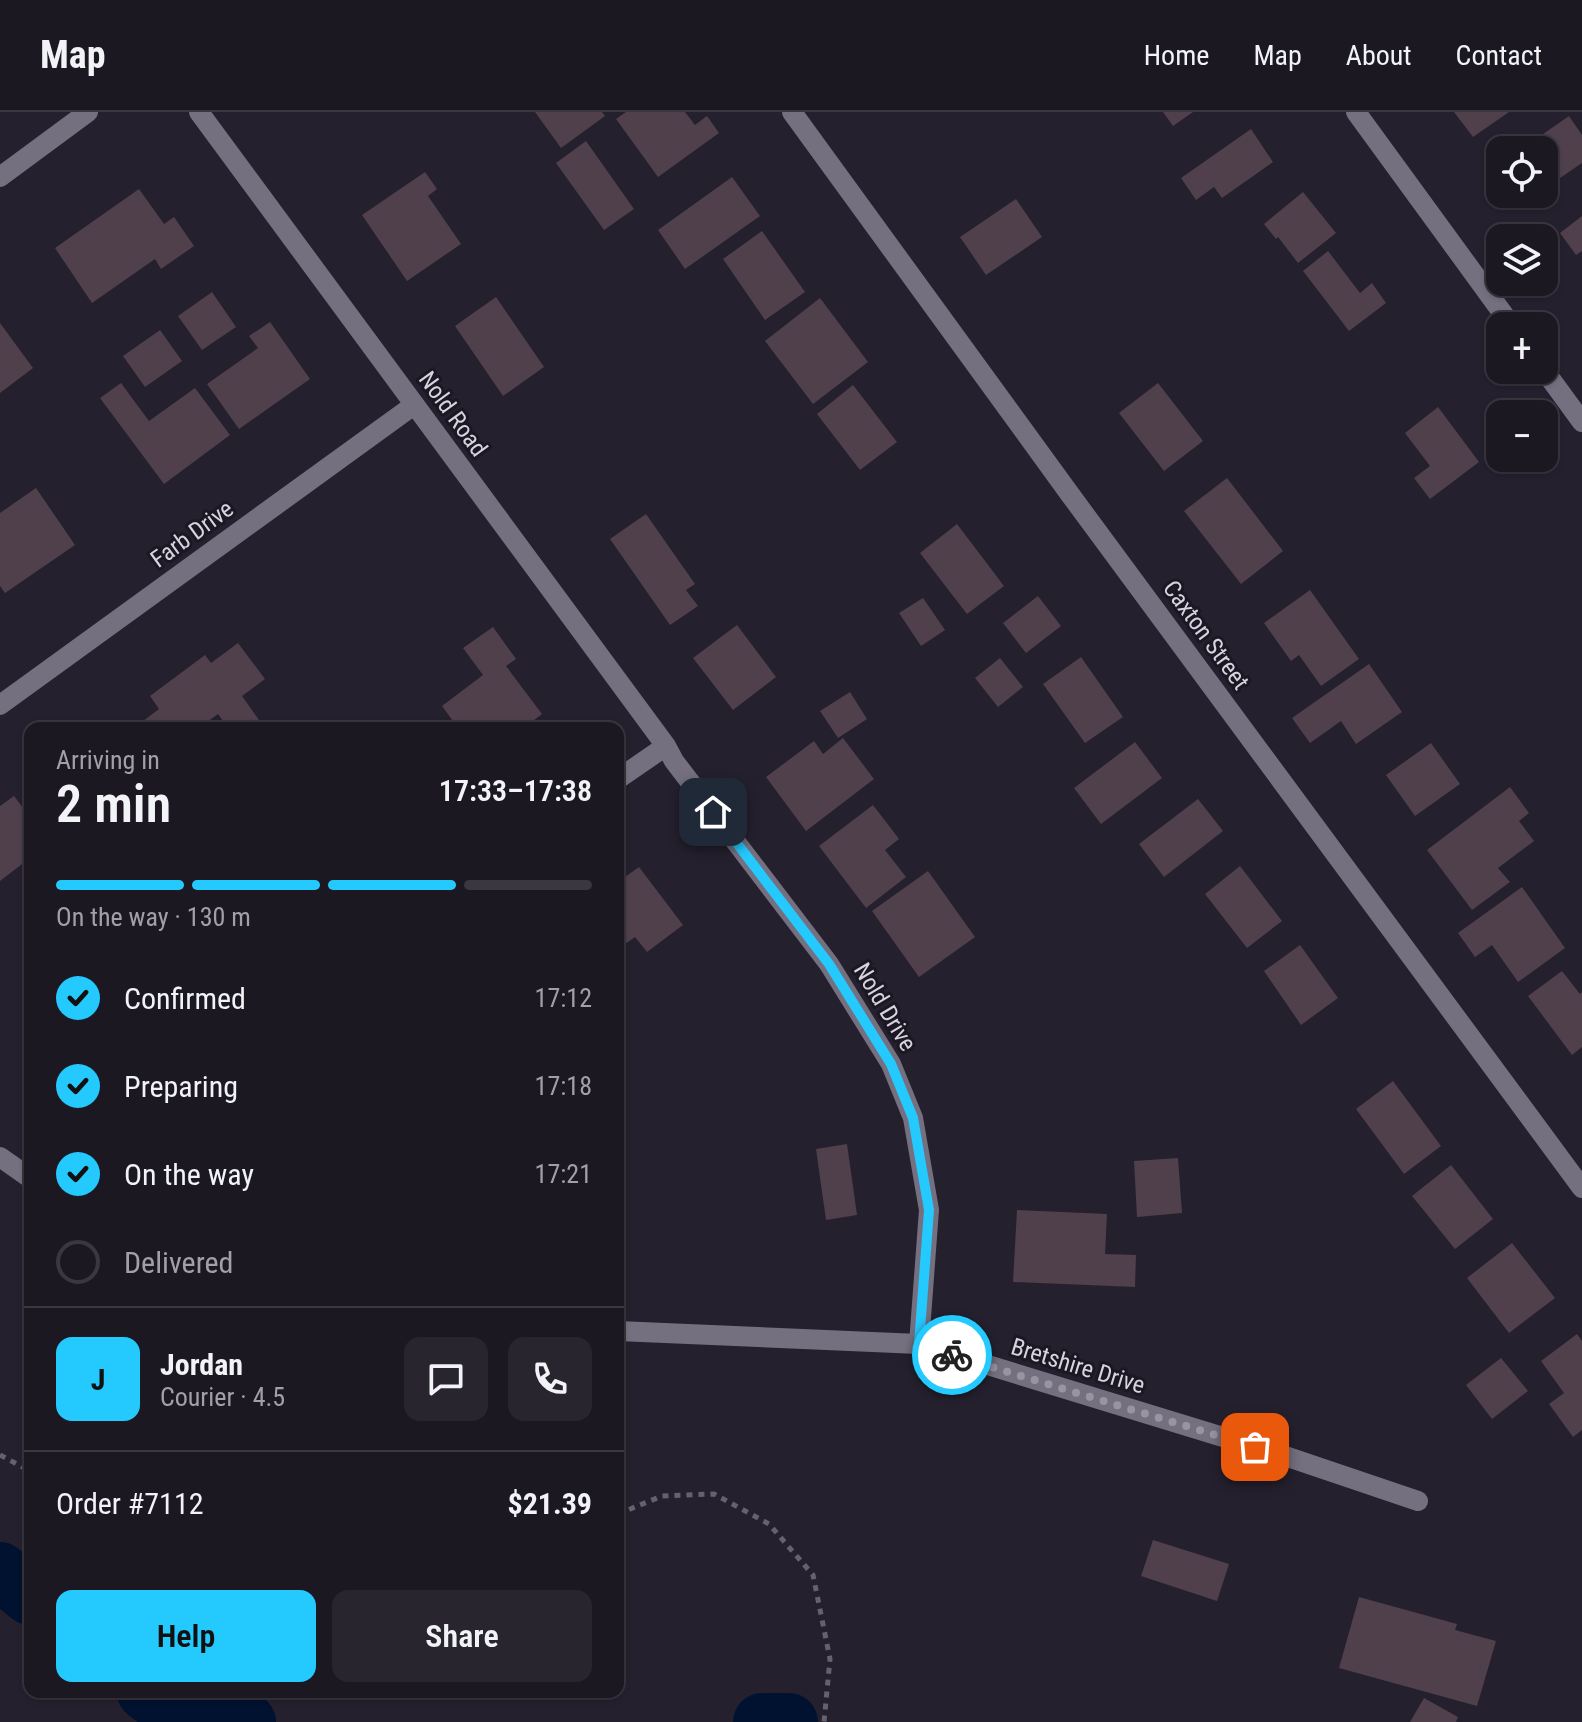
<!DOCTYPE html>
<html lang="en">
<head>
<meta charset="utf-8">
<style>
	body { margin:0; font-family:"Roboto Condensed",sans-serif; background:#29252f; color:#f1f3f6; height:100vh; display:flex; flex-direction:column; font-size:30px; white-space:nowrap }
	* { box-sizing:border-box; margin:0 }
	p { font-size:26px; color:#a0a0a5 }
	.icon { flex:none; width:44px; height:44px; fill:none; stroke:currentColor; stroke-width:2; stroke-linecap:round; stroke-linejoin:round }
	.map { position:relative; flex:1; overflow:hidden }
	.details { position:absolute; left:24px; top:610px; width:600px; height:976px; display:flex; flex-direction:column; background:#1c1822; border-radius:16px; box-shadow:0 2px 6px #0004,0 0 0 2px #3a3740 }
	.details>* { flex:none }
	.fabs { position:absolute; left:1486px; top:24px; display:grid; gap:16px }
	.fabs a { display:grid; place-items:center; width:72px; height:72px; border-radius:16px; background:#1c1822; box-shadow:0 2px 6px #0004,0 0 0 2px #3a3740; font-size:40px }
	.pin { position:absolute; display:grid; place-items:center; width:68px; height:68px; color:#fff; margin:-34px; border-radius:16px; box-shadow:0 4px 12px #0006 }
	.courier { position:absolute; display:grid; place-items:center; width:80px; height:80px; margin:-40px; border:6px solid #24c9fe; border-radius:50%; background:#fff; color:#222; box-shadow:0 2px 10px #0007 }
	.headline em { font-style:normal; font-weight:600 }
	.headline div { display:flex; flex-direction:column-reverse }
	.headline { display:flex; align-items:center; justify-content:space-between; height:136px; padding:0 32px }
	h1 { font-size:52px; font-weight:600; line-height:60px }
	.bar { display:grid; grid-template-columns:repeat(4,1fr); gap:12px 8px; align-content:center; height:96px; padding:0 32px }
	.bar i { height:10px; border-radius:6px; background:#3a3740 }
	.bar .on { background:#24c9fe }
	.bar p { grid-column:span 4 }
	.line { display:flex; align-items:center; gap:20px; padding:0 32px; border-top:2px solid #3a3740 }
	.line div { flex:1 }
	.round { display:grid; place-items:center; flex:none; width:84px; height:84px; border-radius:16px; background:#29252f }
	ol { padding:0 32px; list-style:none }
	li { display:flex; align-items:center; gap:24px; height:88px }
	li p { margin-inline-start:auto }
	li .icon { padding:8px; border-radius:50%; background:#24c9fe; color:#111; stroke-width:4 }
	li:last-child { color:#a0a0a5 }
	li i { width:44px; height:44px; border:4px solid #3a3740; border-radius:50% }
	.action { display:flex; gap:16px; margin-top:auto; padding:16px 32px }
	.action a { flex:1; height:92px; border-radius:16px; background:#24c9fe; color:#111; font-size:32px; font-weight:600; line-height:92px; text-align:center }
	.action a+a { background:#29252f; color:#f1f3f6 }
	header { display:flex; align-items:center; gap:48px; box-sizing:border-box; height:112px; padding:0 40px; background:#1c1822; border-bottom:2px solid #3a3740 }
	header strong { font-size:38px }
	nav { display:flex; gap:44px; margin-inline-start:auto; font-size:28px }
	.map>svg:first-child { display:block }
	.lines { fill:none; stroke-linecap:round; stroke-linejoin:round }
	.river { stroke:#00122f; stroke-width:58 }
	.building { fill:#4f404b }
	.path { stroke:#65616d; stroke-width:5; stroke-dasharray:6 6; stroke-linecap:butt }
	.minor { stroke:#757080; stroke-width:20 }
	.done { stroke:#9995a0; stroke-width:8; stroke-dasharray:0 14.4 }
	.route { stroke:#24c9fe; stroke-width:10 }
	.labels { text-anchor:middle; stroke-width:6; stroke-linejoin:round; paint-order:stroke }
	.street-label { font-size:24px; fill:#d7d4dd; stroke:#1b1724 }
</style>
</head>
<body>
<header>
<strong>Map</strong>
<nav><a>Home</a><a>Map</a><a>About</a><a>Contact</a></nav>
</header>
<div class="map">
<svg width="1582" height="1610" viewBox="0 0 1582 1610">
	<rect width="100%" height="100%" fill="#25202e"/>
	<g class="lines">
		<!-- river -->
		<path class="river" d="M0,1459L30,1484
			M146,1580L158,1589L247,1610
			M762,1610H789"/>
	</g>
	<!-- building -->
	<path class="building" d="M535,0H602L605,4L561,36Z
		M626,0H685L695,13L707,4L719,21L658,65L616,7Z
		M1163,0H1193L1173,14Z
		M1454,0H1509L1473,25Z
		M1569,4L1582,23V51L1544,77V38H1520Z
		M1251,17L1273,50L1222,86L1214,75L1196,88L1181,66Z
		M586,29L634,97L604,118L556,51Z
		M425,60L437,77L428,84L461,132L407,169L362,103Z
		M732,65L760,104L685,157L658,118Z
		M139,77L164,112L174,105L194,134L161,157L155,147L92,191L55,136Z
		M1303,80L1336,121L1298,151L1278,125L1276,127L1264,112Z
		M1507,82H1537L1517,96Z
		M1016,87L1042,125L986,163L960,125Z
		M1582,104V139L1576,143L1560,121Z
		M762,119L805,180L765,208L723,147Z
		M1328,139L1360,181L1372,171L1386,191L1349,219L1303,159Z
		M212,180L236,215L202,238L178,204Z
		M496,185L544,255L503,284L455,214Z
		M820,186L868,250L813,292L765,229Z
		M270,210L310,267L239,317L207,272L258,236L249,224Z
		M0,211L33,256L0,281Z
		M160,218L182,249L145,275L123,244Z
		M121,271L149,309L195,276L230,323L164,372L100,286Z
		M1158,271L1203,329L1164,359L1119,301Z
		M853,273L897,330L860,358L817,302Z
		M1438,295L1479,350L1430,387L1414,366L1430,354L1405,321Z
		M1227,366L1283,439L1241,472L1184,399Z
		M36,376L75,433L5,481L0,474V401Z
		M646,402L695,472L686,478L698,494L670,513L610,427Z
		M957,412L1004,474L967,502L920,441Z
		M1310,478L1359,547L1321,574L1299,543L1291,549L1264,511Z
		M1038,484L1061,514L1026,541L1003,511Z
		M923,486L945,518L921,534L899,501Z
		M737,513L776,565L733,598L693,546Z
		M493,515L516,547L506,554L542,602L524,616H458L442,594L483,563L463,536Z
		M238,531L265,567L242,584L259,608L249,616H228L218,602L199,616H134L159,597L150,584L205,543L211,551Z
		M1081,545L1123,605L1085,631L1043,572Z
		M1000,546L1023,575L998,595L975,566Z
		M1369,552L1402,600L1356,632L1341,609L1310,631L1292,606Z
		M850,580L867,607L838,626L820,599Z
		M843,626L874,667L806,719L766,665L814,629L823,642Z
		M1135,630L1162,666L1101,712L1074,676Z
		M1431,631L1460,672L1415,704L1386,663Z
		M1510,675L1529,701L1519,709L1534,729L1498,756L1510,770L1472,798L1427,738Z
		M14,684L30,705V746L0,769V694Z
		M1198,687L1223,719L1164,765L1139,732Z
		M873,693L899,727L885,738L906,765L866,796L819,734Z
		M1240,754L1282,809L1247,836L1205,782Z
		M639,755L683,813L647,840L635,825L618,837V770Z
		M928,759L975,825L919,865L872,799Z
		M1522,775L1565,836L1518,870L1492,833L1475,845L1458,821Z
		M1300,833L1338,886L1301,913L1264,859Z
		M1562,859L1580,882L1582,880V935L1572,943L1528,884Z
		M1393,969L1441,1034L1404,1062L1356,997Z
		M847,1032L857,1103L826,1108L816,1037Z
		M1178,1046L1182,1101L1137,1105L1134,1049Z
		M1451,1053L1493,1107L1455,1137L1412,1084Z
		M1017,1098L1107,1102L1105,1142L1136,1143L1135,1175L1013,1170Z
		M1512,1131L1555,1186L1509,1221L1467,1166Z
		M1577,1222L1582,1229V1318L1573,1325L1549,1292L1564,1281L1541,1249Z
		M1501,1246L1528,1279L1492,1307L1466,1273Z
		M1153,1428L1229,1452L1217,1489L1141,1464Z
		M1359,1485L1457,1512L1455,1518L1496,1529L1477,1594L1339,1556Z
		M1424,1586L1458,1605L1456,1610H1410Z"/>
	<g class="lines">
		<!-- path -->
		<path class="path" d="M0,1343L30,1359
			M618,1402L662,1384L714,1382L769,1412L813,1463L830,1547L824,1610"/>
		<!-- minor -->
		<path class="minor" d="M199,0L666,634L674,649L829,852L891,952L913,1006L929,1098L919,1232
			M792,0L1069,381L1582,1076
			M1356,0L1512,214
			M0,65L88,0
			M1544,258L1582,310
			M0,593L414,293
			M618,667L666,634
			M0,1045L30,1066
			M618,1219L919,1232L1285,1344L1418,1389"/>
	</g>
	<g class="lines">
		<!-- done -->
		<path class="done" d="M952,1243L1255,1335"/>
		<!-- route -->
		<path class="route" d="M713,700L829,852L891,952L913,1006L929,1098L919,1232L952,1243"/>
	</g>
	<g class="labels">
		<!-- street labels -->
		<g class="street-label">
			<text transform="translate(453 302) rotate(54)" y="8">Nold Road</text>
			<text transform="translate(192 422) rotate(-36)" y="8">Farb Drive</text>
			<text transform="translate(1206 523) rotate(54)" y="8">Caxton Street</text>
			<text transform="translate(885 895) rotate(59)" y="8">Nold Drive</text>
			<text transform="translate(1078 1254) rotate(17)" y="8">Bretshire Drive</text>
		</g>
	</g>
</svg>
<div class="fabs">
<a><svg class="icon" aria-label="locate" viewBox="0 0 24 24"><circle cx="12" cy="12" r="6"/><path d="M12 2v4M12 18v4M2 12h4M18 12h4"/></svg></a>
<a><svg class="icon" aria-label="layers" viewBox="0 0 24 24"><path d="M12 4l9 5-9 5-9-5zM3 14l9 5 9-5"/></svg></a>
<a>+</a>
<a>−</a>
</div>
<div class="pin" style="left:1255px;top:1335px;background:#ea580c"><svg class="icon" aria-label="bag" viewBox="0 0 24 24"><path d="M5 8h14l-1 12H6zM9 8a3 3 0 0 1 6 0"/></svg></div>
<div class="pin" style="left:713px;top:700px;background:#1f2937"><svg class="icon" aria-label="home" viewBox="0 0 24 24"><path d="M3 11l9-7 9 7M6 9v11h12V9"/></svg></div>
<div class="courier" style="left:952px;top:1243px"><svg class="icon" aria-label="bike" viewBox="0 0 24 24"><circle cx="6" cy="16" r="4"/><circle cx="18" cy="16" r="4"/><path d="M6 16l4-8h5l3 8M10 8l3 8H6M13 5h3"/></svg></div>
<section class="details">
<div class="headline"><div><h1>2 min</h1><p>Arriving in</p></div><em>17:33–17:38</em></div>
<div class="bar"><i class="on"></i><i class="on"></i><i class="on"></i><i></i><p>On the way · 130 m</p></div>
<ol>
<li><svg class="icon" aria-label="check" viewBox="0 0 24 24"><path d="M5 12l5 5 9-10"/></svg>Confirmed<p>17:12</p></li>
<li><svg class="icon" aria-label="check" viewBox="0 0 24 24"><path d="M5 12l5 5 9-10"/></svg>Preparing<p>17:18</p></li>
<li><svg class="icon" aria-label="check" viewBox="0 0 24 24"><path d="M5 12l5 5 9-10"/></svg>On the way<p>17:21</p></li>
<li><i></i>Delivered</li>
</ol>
<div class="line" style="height:144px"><b class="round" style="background:#24c9fe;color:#111">J</b><div><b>Jordan</b><p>Courier · 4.5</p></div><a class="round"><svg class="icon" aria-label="chat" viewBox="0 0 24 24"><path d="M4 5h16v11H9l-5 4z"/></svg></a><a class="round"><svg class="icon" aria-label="phone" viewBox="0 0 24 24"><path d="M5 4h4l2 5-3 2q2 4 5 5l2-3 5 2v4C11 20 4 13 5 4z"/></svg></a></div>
<div class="line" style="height:104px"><div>Order #7112</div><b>$21.39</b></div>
<div class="action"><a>Help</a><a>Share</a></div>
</section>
</div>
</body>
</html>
